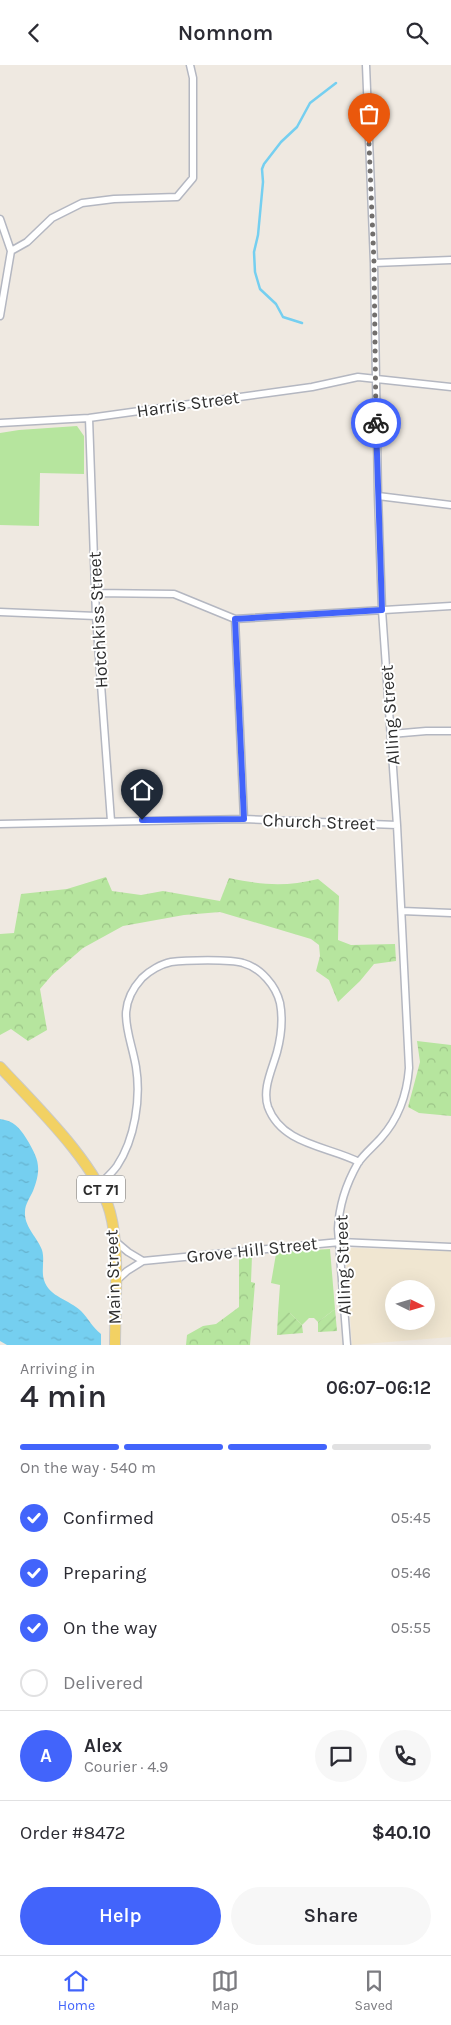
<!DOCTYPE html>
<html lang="en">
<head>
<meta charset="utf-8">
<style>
	body { margin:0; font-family:Karla,sans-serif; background:#f7f7f7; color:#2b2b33; height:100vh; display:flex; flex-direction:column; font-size:19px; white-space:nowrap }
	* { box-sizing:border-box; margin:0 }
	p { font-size:16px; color:#7c7c81 }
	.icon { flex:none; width:28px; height:28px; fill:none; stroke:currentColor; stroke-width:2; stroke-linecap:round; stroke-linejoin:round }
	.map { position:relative; height:1280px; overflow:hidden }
	.sheet { display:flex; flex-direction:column; background:#fff; flex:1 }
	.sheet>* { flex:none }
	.needle { width:32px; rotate:95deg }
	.fabs { position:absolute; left:385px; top:1215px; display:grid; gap:10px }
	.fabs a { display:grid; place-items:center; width:50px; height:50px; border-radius:50%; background:#fff; box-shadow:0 5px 20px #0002; font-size:25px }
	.pin { position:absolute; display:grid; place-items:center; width:42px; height:42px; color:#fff; margin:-51px -21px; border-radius:50% 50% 50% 0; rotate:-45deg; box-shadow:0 0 5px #0007 }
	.pin .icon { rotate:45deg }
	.courier { position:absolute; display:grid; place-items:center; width:50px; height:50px; margin:-25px; border:4px solid #4264fb; border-radius:50%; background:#fff; color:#222; box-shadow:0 1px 6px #0007 }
	.summary em { font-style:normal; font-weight:600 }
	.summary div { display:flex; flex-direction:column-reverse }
	.summary { display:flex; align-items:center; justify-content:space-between; height:85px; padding:0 20px }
	h1 { font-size:32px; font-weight:600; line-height:38px }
	.bar { display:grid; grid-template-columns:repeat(4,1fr); gap:8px 5px; align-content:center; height:60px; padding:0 20px }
	.bar i { height:6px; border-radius:4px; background:#e1e1e2 }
	.bar .on { background:#4264fb }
	.bar p { grid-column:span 4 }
	.line { display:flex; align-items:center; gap:12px; padding:0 20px; border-top:1px solid #e1e1e2 }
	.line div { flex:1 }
	.round { display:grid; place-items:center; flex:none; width:52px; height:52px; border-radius:26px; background:#f7f7f7 }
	ol { padding:0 20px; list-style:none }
	li { display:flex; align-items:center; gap:15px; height:55px }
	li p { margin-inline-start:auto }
	li .icon { padding:5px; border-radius:50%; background:#4264fb; color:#fff; stroke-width:4 }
	li:last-child { color:#7c7c81 }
	li i { width:28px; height:28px; border:2px solid #e1e1e2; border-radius:50% }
	.cta { display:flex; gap:10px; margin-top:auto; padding:10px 20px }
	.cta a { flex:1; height:58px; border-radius:30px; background:#4264fb; color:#fff; font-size:20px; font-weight:600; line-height:58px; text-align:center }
	.cta a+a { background:#f7f7f7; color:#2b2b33 }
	header { display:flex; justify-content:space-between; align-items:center; height:65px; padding:0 20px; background:#fff; font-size:22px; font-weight:600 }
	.tab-bar { display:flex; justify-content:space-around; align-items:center; height:70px; border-top:1px solid #e1e1e2; background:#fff; font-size:14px; color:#7c7c81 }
	.tab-bar a { display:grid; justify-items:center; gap:2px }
	.tab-bar .on { color:#4264fb }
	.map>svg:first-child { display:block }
	.education { fill:#f0e6d1; fill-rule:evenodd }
	.grass { fill:#b6e59e }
	.forest { fill:url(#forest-crowns) }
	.garden { fill:url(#garden-furrows) }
	.water { fill:url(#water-ripples) }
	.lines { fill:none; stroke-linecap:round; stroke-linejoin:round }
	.stream { stroke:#75cff0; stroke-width:2.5 }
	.street-casing { stroke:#b4b7c1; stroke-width:9 }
	.primary-casing { stroke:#c9c9c9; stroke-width:12 }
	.street { stroke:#fff; stroke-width:6 }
	.primary { stroke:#f2d163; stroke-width:10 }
	.done { stroke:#726f6d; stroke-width:5; stroke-dasharray:0 9 }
	.route { stroke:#4264fb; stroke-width:6 }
	.labels { text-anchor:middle; stroke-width:4; stroke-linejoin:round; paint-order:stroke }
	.shield { fill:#fff; stroke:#6d6d6d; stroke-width:1 }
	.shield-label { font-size:16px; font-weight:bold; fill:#2e2e2e }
	.street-label { font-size:18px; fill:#2e2e2e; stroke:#fff }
</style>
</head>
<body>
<header><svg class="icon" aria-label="back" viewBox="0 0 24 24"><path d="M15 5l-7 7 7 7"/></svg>Nomnom<svg class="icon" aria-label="search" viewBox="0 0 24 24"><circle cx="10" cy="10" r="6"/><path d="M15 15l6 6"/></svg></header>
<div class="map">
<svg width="451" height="1280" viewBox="0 0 451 1280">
	<defs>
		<pattern id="forest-crowns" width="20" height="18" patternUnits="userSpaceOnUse" patternTransform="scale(1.25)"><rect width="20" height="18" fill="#b6e59e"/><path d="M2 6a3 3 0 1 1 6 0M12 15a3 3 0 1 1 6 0" fill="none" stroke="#9dc588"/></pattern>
		<pattern id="garden-furrows" width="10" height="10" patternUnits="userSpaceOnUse" patternTransform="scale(1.25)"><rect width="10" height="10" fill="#b6e59e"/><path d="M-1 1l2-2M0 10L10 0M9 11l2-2" fill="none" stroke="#9dc588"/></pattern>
		<pattern id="water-ripples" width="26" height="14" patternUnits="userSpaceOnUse" patternTransform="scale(1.25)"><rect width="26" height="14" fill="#75cff0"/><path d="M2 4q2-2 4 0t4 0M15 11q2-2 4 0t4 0" fill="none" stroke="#66b2ce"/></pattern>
	</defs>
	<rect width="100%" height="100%" fill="#efe9e1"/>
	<!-- education -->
	<path class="education" d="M350,1183L451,1186V1272L352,1280L346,1189ZM394,1224H426V1256H394Z"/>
	<!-- grass -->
	<path class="grass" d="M77,361L84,371V409L40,408L39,461L0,460V368L19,365Z
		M330,1184L335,1244L318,1257L314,1253H309L302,1260L290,1248H278L280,1220L271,1218L276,1189L279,1187Z"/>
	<!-- forest -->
	<path class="forest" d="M106,812L112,826L141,830L163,826L220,836L229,813C261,820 286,822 318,814L339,831L338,875L351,880L395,879L396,896L374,899L360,916L338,937L329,915L316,906L320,891L319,880L311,874L220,847L184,850L123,861L83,883L52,910L40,924L47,965L28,976L11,964L0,970V869L14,868L21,829L67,824Z
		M417,976L451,980V1051L419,1048L408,1042L420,997Z
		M252,1191L251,1217L255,1218L250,1280H186L187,1270L203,1261L216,1259L239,1242V1194Z"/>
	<!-- garden -->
	<path class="garden" d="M335,1244L337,1266L318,1267V1257Z
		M284,1246L290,1248L302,1260L303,1268L277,1270L278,1248Z"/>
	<!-- water -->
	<path class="water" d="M0,1054C14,1056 19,1062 26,1073C39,1094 42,1103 33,1126C30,1133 25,1139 25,1147C24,1162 38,1173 42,1185C45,1195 41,1205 44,1215C49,1232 70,1235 81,1246C89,1254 92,1262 101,1269V1280H7L0,1276Z"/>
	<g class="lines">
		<!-- stream -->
		<path class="stream" d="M302,258L283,252L276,239L260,224L255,207L254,187L258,170L263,117L262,104L264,99L281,77L297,62L310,38L336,18"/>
		<defs>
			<path id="street" d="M0,154L11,186L0,251
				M11,186L27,177L52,153L82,138L114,134L177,132L193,113V13L190,0
				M374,198L451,195
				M89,353L96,551L111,756
				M0,358L89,353L312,322L358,312L451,322
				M378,431L451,440
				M95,528L174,529L235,554L451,541
				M0,547L96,551
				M235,554L244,754
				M391,669L426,666H451
				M0,759L244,754L397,760
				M402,846L451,848
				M99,1120C105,1114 112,1108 117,1101C135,1074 141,1033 136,1002C130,967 114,944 142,913C149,906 161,899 171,897C185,895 231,894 243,898C261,903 276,921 280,938C283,954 281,972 277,987C272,1005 262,1024 268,1042C282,1080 328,1081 359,1097
				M115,1176L128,1187L143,1196L340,1177L451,1182
				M116,1216L127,1206L143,1196
				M347,1280L338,1164C339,1140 346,1119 358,1098C364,1089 374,1081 381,1073C399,1053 407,1029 409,1003L397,760L382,545L378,431L374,198L366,0"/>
			<path id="primary" d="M0,1002C34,1039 97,1099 110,1147C120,1183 115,1241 115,1280"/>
		</defs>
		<!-- street casing -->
		<use href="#street" class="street-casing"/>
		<!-- primary casing -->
		<use href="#primary" class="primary-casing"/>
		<!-- street -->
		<use href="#street" class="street"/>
		<!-- primary -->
		<use href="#primary" class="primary"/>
	</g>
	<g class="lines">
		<!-- done -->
		<path class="done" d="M369,79L374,198L376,358"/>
		<!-- route -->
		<path class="route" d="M142,755L244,754L235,554L382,545L376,358"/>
	</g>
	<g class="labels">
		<!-- shield labels -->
		<rect class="shield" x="77" y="1110.5" width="48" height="27" rx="4"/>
		<g class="shield-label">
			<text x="101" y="1130">CT 71</text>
		</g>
		<!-- street labels -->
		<g class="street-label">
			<text transform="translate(188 339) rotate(-8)" y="6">Harris Street</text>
			<text transform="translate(98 555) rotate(-93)" y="6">Hotchkiss Street</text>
			<text transform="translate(390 650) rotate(-94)" y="6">Alling Street</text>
			<text transform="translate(319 757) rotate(2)" y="6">Church Street</text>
			<text transform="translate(252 1185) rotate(-6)" y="6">Grove Hill Street</text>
			<text transform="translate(343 1200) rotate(-92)" y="6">Alling Street</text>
			<text transform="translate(113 1212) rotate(-92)" y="6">Main Street</text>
		</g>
	</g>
</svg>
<div class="fabs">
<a><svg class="needle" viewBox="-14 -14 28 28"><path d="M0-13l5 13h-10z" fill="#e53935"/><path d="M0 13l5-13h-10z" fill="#7c7c81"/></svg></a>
</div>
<div class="pin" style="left:369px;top:79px;background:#ea580c"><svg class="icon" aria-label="bag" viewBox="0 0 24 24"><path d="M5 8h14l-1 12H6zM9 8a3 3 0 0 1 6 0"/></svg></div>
<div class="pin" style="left:142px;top:755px;background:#1f2937"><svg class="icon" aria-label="home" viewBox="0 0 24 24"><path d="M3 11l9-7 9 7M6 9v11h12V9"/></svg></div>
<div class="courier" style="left:376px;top:358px"><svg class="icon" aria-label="bike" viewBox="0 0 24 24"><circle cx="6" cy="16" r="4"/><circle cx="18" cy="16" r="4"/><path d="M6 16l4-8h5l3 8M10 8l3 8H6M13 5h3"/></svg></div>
</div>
<section class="sheet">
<div class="summary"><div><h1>4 min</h1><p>Arriving in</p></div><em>06:07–06:12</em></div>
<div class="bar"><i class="on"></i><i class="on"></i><i class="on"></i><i></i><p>On the way · 540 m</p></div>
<ol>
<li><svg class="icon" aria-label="check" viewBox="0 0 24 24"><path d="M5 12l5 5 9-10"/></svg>Confirmed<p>05:45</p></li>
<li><svg class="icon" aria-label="check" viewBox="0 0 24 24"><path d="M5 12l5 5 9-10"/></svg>Preparing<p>05:46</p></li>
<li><svg class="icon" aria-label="check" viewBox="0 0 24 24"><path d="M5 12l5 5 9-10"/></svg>On the way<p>05:55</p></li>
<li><i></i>Delivered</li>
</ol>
<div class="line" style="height:90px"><b class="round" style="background:#4264fb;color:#fff">A</b><div><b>Alex</b><p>Courier · 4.9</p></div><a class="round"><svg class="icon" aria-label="chat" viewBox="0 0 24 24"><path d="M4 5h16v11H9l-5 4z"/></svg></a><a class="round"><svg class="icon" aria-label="phone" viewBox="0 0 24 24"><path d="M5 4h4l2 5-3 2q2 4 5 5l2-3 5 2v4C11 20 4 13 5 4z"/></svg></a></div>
<div class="line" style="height:65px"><div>Order #8472</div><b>$40.10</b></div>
<div class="cta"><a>Help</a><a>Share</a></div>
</section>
<nav class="tab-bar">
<a class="on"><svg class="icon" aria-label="home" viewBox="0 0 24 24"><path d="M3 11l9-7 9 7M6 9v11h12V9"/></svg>Home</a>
<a><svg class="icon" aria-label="map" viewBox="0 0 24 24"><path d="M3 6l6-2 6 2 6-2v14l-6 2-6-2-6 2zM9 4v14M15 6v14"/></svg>Map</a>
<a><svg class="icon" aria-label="saved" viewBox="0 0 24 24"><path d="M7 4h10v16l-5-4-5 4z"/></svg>Saved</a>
</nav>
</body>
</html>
